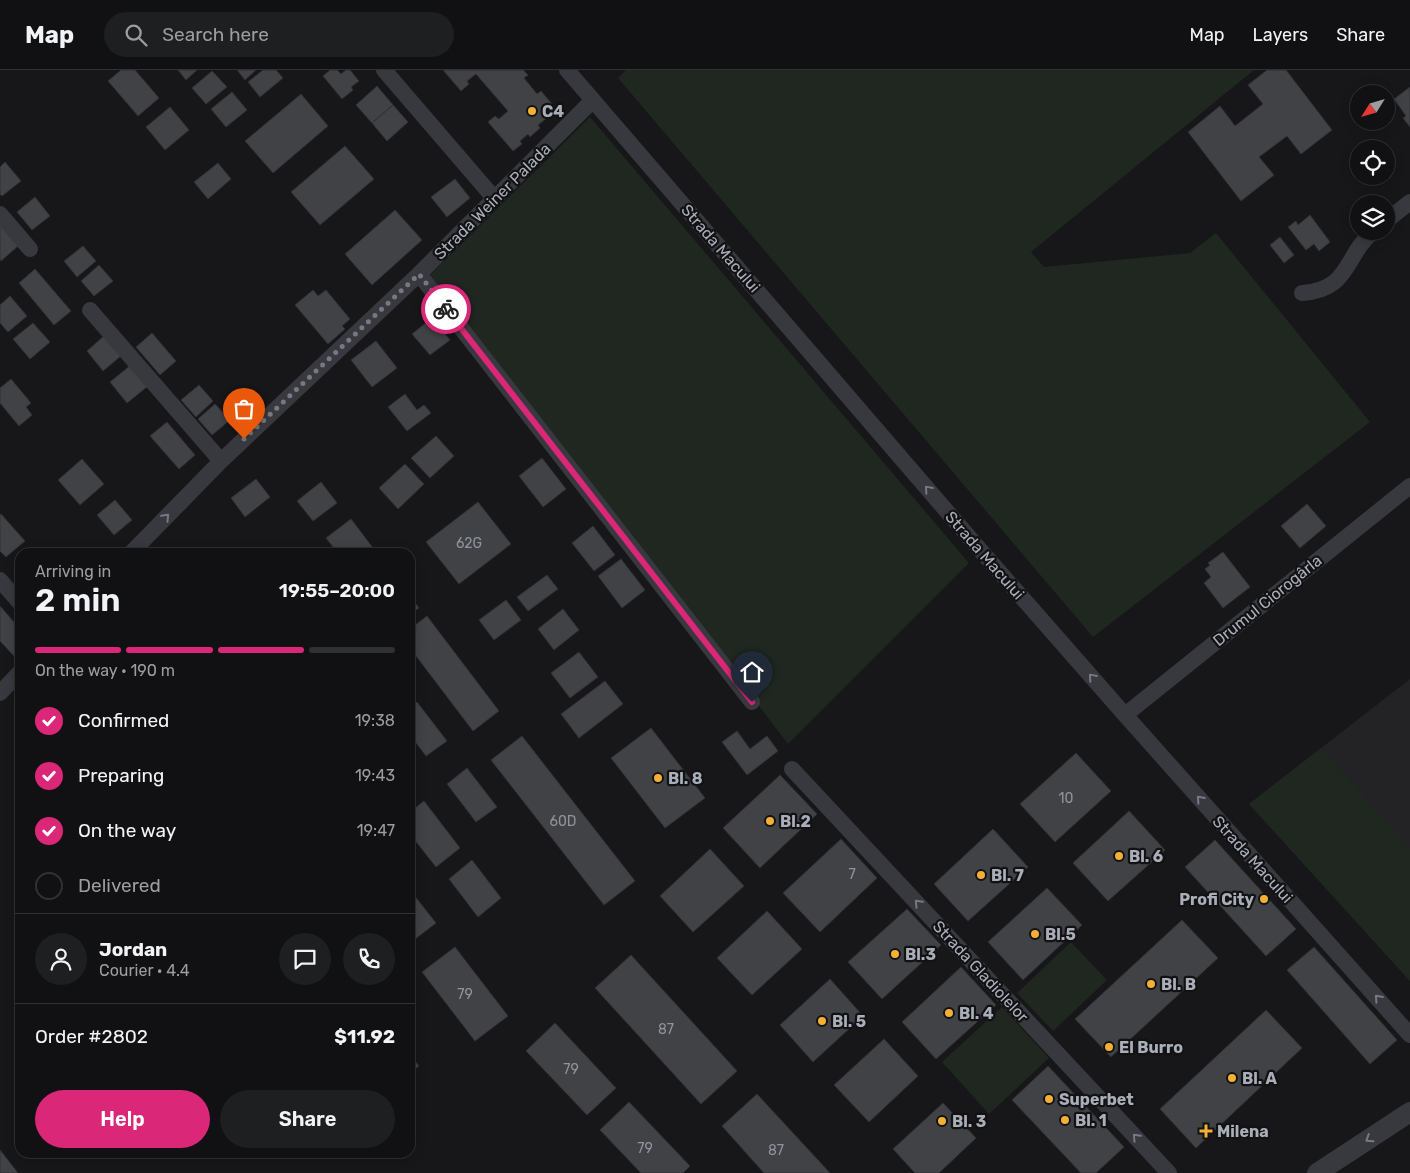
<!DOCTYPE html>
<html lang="en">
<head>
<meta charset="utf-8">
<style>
	body { margin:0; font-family:Rubik,sans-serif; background:#1e1f21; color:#f1f3f6; height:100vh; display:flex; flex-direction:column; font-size:19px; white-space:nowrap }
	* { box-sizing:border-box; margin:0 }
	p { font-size:16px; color:#9c9da0 }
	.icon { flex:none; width:28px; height:28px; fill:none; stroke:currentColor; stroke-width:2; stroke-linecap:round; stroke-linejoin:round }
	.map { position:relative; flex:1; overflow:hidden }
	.panel { position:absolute; left:15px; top:478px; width:400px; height:610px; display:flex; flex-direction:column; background:#111113; border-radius:15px; box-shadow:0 2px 12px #0003,0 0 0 1px #303133 }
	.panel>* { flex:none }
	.needle { width:32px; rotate:233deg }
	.controls { position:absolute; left:1350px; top:15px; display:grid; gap:10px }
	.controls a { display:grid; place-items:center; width:45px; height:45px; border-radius:50%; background:#111113; box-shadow:0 2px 12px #0003,0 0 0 1px #303133; font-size:25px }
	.pin { position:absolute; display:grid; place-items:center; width:42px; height:42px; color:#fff; margin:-51px -21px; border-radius:50% 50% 50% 0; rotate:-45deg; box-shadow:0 0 5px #0007 }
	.pin .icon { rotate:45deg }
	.courier { position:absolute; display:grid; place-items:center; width:50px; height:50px; margin:-25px; border:4px solid #db2777; border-radius:50%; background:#fff; color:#222; box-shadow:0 1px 6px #0007 }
	.headline em { font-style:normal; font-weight:600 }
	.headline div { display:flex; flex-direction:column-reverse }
	.headline { display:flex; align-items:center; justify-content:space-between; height:85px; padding:0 20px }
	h1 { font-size:32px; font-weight:600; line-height:38px }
	.bar { display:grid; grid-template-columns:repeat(4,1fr); gap:8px 5px; align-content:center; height:60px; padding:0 20px }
	.bar i { height:6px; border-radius:4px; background:#303133 }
	.bar .selected { background:#db2777 }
	.bar p { grid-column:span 4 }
	.line { display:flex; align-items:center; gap:12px; padding:0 20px; border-top:1px solid #303133 }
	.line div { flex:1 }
	.round { display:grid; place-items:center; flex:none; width:52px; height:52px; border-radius:26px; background:#1e1f21 }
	ol { padding:0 20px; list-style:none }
	li { display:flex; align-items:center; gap:15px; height:55px }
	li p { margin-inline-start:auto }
	li .icon { padding:5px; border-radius:50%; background:#db2777; color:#fff; stroke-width:4 }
	li:last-child { color:#9c9da0 }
	li i { width:28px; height:28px; border:2px solid #303133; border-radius:50% }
	.cta { display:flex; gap:10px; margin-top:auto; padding:10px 20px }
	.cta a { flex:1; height:58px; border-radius:30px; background:#db2777; color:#fff; font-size:20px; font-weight:600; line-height:58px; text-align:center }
	.cta a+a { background:#1e1f21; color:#f1f3f6 }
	header { display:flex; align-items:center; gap:30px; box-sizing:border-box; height:70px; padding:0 25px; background:#111113; border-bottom:1px solid #303133 }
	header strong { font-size:24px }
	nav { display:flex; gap:28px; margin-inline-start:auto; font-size:18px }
	.search { width:350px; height:45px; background:#1e1f21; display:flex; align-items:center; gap:12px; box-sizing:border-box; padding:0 18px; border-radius:28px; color:#9c9da0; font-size:19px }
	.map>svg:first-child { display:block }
	.built { fill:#232326 }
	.green { fill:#1f2720 }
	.building { fill:#414246; stroke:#313135 }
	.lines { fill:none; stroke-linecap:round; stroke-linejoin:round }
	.minor { stroke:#38393e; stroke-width:16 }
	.tertiary { stroke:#38393e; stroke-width:20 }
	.oneway { stroke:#767982 }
	.done { stroke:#767981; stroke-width:5; stroke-dasharray:0 9 }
	.route { stroke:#db2777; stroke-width:6 }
	.poi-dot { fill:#f3b035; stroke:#121214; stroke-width:2 }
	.labels { text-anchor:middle; stroke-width:4.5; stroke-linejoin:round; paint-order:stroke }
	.number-label { font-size:14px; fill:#8f939c }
	.poi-label { font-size:16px; font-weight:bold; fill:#a9aeb9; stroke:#121214; text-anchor:start }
	.street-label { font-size:16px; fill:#a9aeb9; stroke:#121214 }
</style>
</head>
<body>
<header>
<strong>Map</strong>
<div class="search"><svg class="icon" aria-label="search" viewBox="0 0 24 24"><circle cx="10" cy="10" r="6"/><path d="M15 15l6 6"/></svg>Search here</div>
<nav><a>Map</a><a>Layers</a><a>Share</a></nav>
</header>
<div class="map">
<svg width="1410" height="1103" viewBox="0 0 1410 1103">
	<rect width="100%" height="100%" fill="#171719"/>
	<!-- built -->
	<path class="built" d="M1410,609V911L1249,734Z"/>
	<!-- green -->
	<path class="green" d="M626,0H1254L1031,182L1044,197L1190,183L1216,163L1370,352L1093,567L618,8Z
		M590,47L969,493L788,674L430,205Z
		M1321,678L1410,778V911L1249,734Z
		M1071,872L1107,910L1053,961L1017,923Z
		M1002,937L1049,988L989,1044L942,992Z"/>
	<!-- building -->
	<path class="building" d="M121,0H135L159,28L138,46L108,11Z
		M178,0H197L186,10Z
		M237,0H256L245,10Z
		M263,0H276L283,8L260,27L248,12Z
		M330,0H337L341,4L346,0H350L359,11L351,17L353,20L342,29L323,6Z
		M443,0H523L528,5L524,8L537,24L541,21L557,40L538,55L540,58L530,67L528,64L520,71L522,74L513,81L488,52L495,46L499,49L508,41L476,4L467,11L469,14L461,21Z
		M1267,0H1286L1332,60L1301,84L1287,66L1259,87L1274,105L1241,131L1188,62L1220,36L1235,56L1263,34L1248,15Z
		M212,1L227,17L206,34L192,18Z
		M377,16L393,35L372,53L356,35Z
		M1410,17V57L1403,48L1406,46L1394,29Z
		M232,22L247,40L226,57L211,39Z
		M301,24L328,56L273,103L245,71Z
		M393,35L408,52L387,71L372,53Z
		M170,37L189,60L165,80L146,57Z
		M345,76L374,109L320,155L291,122Z
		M5,92L21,111L2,126L0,124V97Z
		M218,93L231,109L208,129L194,112Z
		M455,109L470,128L447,147L431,127Z
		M35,127L50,146L32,160L17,142Z
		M395,140L422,170L372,215L345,184Z
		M1310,145L1330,172L1319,181L1314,174L1306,180L1288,157L1296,151L1298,155Z
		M0,154L18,176L1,191L0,189Z
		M1280,167L1294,185L1284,193L1270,175Z
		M83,176L96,191L77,207L64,191Z
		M99,195L113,211L94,226L81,211Z
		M35,199L71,241L54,255L19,213Z
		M313,220L318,226L326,220L350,249L342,256L345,259L328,274L295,235Z
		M10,226L27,246L8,262L0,253V235Z
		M432,248L450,270L430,285L412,264Z
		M33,253L50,272L30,289L13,269Z
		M152,263L176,291L160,305L136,277Z
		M105,265L122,285L103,301L87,281Z
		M376,271L397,298L372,317L351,290Z
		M131,295L148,316L127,333L110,312Z
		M11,309L31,333L26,337L32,345L19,356L0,333V318Z
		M199,315L213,331L196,347L181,330Z
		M405,324L417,340L424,335L431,343L407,361L388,337Z
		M215,334L230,350L212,365L198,349Z
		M167,352L195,385L179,399L150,366Z
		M436,366L454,386L430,408L411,388Z
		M542,388L566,419L543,437L519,406Z
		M82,389L104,414L80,435L58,410Z
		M405,394L424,414L398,439L379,418Z
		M256,409L270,427L245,447L231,428Z
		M321,412L337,433L313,451L297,431Z
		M115,430L132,450L114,465L97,445Z
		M478,432L511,474L459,514L426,472Z
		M1307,434L1326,456L1300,478L1281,456Z
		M1,444L25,471L6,487L0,481V445Z
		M351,449L376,482H337L326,468Z
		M593,456L615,485L594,501L572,473Z
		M1223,482L1250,517L1223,538L1204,513L1211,507L1205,499L1210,495L1208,493Z
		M621,489L645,520L622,538L598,506Z
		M547,505L558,519L528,541L517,527Z
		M410,526L419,538L410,544Z
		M506,530L521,550L494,570L479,550Z
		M0,536L20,559V581L14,586L0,571Z
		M563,539L579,560L554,580L538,559Z
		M427,546L499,641L473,661L410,578V559Z
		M579,582L598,607L570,628L551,603Z
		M605,611L623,634L579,668L561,644Z
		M417,632L447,671L426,686L410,665V637Z
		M651,658L705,728L665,758L611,688Z
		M737,661L750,679L767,666L778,681L747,705L722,672Z
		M522,666L635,811L604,835L491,690Z
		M1076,683L1111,721L1055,772L1020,734Z
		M467,698L497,737L476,752L447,714Z
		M780,705L817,744L760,798L723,758Z
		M424,731L460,778L436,797L410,764V742Z
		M1129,741L1165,780L1108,831L1073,793Z
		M993,759L1028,797L968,851L934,814Z
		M841,769L877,808L820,862L783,823Z
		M1215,770L1296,859L1266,886L1185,797Z
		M710,779L744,816L693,862L660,826Z
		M472,790L501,828L478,847L449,809Z
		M1047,818L1082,855L1023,910L988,872Z
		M410,820L436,853L410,873Z
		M907,839L941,875L882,929L848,892Z
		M767,841L802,879L752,925L717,888Z
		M1182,850L1218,888L1111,987L1075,949Z
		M455,877L508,946L475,971L422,902Z
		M1314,877L1397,970L1370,994L1287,900Z
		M631,885L737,1001L701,1034L595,918Z
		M961,897L996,935L936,989L902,952Z
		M830,909L863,946L813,992L780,955Z
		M1266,940L1302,978L1196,1078L1160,1039Z
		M555,953L616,1018L587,1045L526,981Z
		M884,969L918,1006L869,1052L834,1015Z
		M410,985L419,996L410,1003Z
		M1048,996L1124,1077L1096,1103H1081L1012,1030Z
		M757,1024L830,1103H764L722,1056Z
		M629,1032L690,1096L683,1103H641L600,1060Z
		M943,1033L976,1068L939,1103H915L893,1079Z
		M0,1080L18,1103H0Z"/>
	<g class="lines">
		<!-- minor -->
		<path class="minor" d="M384,0L494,128
			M567,0L975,474L1118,637L1410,965
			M0,144L30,179
			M1386,151L1410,132
			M419,204L752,632
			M1302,223C1351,220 1344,185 1374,161
			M90,240L221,391
			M132,482L221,391L419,204L593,30
			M0,510L20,533
			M0,623L20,602
			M1125,645L1410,416
			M792,699L1169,1103"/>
		<!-- tertiary -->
		<path class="tertiary" d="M1317,1103L1410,1042"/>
	</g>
	<!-- one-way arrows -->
	<defs><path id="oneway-chevron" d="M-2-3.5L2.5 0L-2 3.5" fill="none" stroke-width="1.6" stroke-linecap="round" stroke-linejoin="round" transform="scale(1.25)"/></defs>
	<g class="oneway">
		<use href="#oneway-chevron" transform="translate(928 419) rotate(-131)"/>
		<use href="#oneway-chevron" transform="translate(166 447) rotate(-46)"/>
		<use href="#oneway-chevron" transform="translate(1092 607) rotate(-131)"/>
		<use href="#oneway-chevron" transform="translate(1200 729) rotate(-132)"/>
		<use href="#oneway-chevron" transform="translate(918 833) rotate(-133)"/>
		<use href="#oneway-chevron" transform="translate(1378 928) rotate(-132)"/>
		<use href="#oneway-chevron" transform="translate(1136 1067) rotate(-133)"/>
		<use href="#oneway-chevron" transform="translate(1369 1069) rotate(147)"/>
	</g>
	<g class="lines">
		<!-- done -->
		<path class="done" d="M244,369L419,204L446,239"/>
		<!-- route -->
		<path class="route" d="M446,239L752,632"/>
	</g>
	<!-- markers -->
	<g class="poi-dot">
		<circle cx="532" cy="41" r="5"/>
		<circle cx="658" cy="708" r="5"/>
		<circle cx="770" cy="751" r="5"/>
		<circle cx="1119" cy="786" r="5"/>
		<circle cx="981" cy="805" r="5"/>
		<circle cx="1264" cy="829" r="5"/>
		<circle cx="1035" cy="864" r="5"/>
		<circle cx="895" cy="884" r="5"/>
		<circle cx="1151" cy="914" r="5"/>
		<circle cx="949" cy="943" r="5"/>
		<circle cx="822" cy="951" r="5"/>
		<circle cx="1109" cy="977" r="5"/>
		<circle cx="1232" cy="1008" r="5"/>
		<circle cx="1049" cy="1029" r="5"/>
		<circle cx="1065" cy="1050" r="5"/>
		<circle cx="942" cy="1051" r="5"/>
		<path d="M1203.5 1053.5h5v5h5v5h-5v5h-5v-5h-5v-5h5z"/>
	</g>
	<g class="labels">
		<!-- number labels -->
		<g class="number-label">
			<text x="469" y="478">62G</text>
			<text x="1066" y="733">10</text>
			<text x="563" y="756">60D</text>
			<text x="852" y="809">7</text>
			<text x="465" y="929">79</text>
			<text x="666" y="964">87</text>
			<text x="571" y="1004">79</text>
			<text x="645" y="1083">79</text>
			<text x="776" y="1085">87</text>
		</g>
		<!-- poi labels -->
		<g class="poi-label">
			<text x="542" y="47">C4</text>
			<text x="668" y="714">Bl. 8</text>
			<text x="780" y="757">Bl.2</text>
			<text x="1129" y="792">Bl. 6</text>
			<text x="991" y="811">Bl. 7</text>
			<text x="1254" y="835" text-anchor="end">Profi City</text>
			<text x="1045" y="870">Bl.5</text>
			<text x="905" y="890">Bl.3</text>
			<text x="1161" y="920">Bl. B</text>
			<text x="959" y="949">Bl. 4</text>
			<text x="832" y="957">Bl. 5</text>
			<text x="1119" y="983">El Burro</text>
			<text x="1242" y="1014">Bl. A</text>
			<text x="1059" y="1035">Superbet</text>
			<text x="1075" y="1056">Bl. 1</text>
			<text x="952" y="1057">Bl. 3</text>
			<text x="1217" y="1067">Milena</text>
		</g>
		<!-- street labels -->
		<g class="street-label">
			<text transform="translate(492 131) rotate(-45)" y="6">Strada Weiner Palada</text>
			<text transform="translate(721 178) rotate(49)" y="6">Strada Macului</text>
			<text transform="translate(985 485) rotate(49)" y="6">Strada Macului</text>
			<text transform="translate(1267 530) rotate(-39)" y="6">Drumul Ciorogârla</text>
			<text transform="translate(1253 789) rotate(48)" y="6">Strada Macului</text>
			<text transform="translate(981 901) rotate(47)" y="6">Strada Gladiolelor</text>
		</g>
	</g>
</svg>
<div class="controls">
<a><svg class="needle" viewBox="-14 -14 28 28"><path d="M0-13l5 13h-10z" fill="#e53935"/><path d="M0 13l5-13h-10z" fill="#9c9da0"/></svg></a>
<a><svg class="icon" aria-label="locate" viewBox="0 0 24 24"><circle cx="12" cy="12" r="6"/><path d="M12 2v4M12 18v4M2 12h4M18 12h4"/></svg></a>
<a><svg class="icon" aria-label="layers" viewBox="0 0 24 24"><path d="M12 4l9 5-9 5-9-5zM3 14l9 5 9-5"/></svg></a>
</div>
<div class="pin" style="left:244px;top:369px;background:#ea580c"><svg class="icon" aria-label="bag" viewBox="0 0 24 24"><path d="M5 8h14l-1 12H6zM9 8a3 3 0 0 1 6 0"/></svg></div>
<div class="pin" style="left:752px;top:632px;background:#1f2937"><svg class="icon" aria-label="home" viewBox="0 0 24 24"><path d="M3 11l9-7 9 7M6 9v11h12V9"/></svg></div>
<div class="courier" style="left:446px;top:239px"><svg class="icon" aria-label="bike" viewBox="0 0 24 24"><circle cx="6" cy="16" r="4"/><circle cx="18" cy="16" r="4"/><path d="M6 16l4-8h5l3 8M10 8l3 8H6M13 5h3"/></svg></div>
<section class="panel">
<div class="headline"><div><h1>2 min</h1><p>Arriving in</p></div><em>19:55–20:00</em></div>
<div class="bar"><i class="selected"></i><i class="selected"></i><i class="selected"></i><i></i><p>On the way · 190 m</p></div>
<ol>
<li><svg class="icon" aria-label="check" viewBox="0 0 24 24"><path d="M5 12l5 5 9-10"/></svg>Confirmed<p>19:38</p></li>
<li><svg class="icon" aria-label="check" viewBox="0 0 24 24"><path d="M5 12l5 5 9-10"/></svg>Preparing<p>19:43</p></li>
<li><svg class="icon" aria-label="check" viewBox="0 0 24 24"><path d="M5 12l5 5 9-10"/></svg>On the way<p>19:47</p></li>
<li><i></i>Delivered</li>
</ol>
<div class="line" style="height:90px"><a class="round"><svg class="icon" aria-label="person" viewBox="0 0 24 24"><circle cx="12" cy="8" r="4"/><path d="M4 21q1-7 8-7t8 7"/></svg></a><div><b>Jordan</b><p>Courier · 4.4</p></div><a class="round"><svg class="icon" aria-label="chat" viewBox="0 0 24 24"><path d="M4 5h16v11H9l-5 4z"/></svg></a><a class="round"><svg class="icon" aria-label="phone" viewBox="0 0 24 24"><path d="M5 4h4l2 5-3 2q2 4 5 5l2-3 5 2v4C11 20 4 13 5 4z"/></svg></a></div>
<div class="line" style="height:65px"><div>Order #2802</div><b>$11.92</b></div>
<div class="cta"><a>Help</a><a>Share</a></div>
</section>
</div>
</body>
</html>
